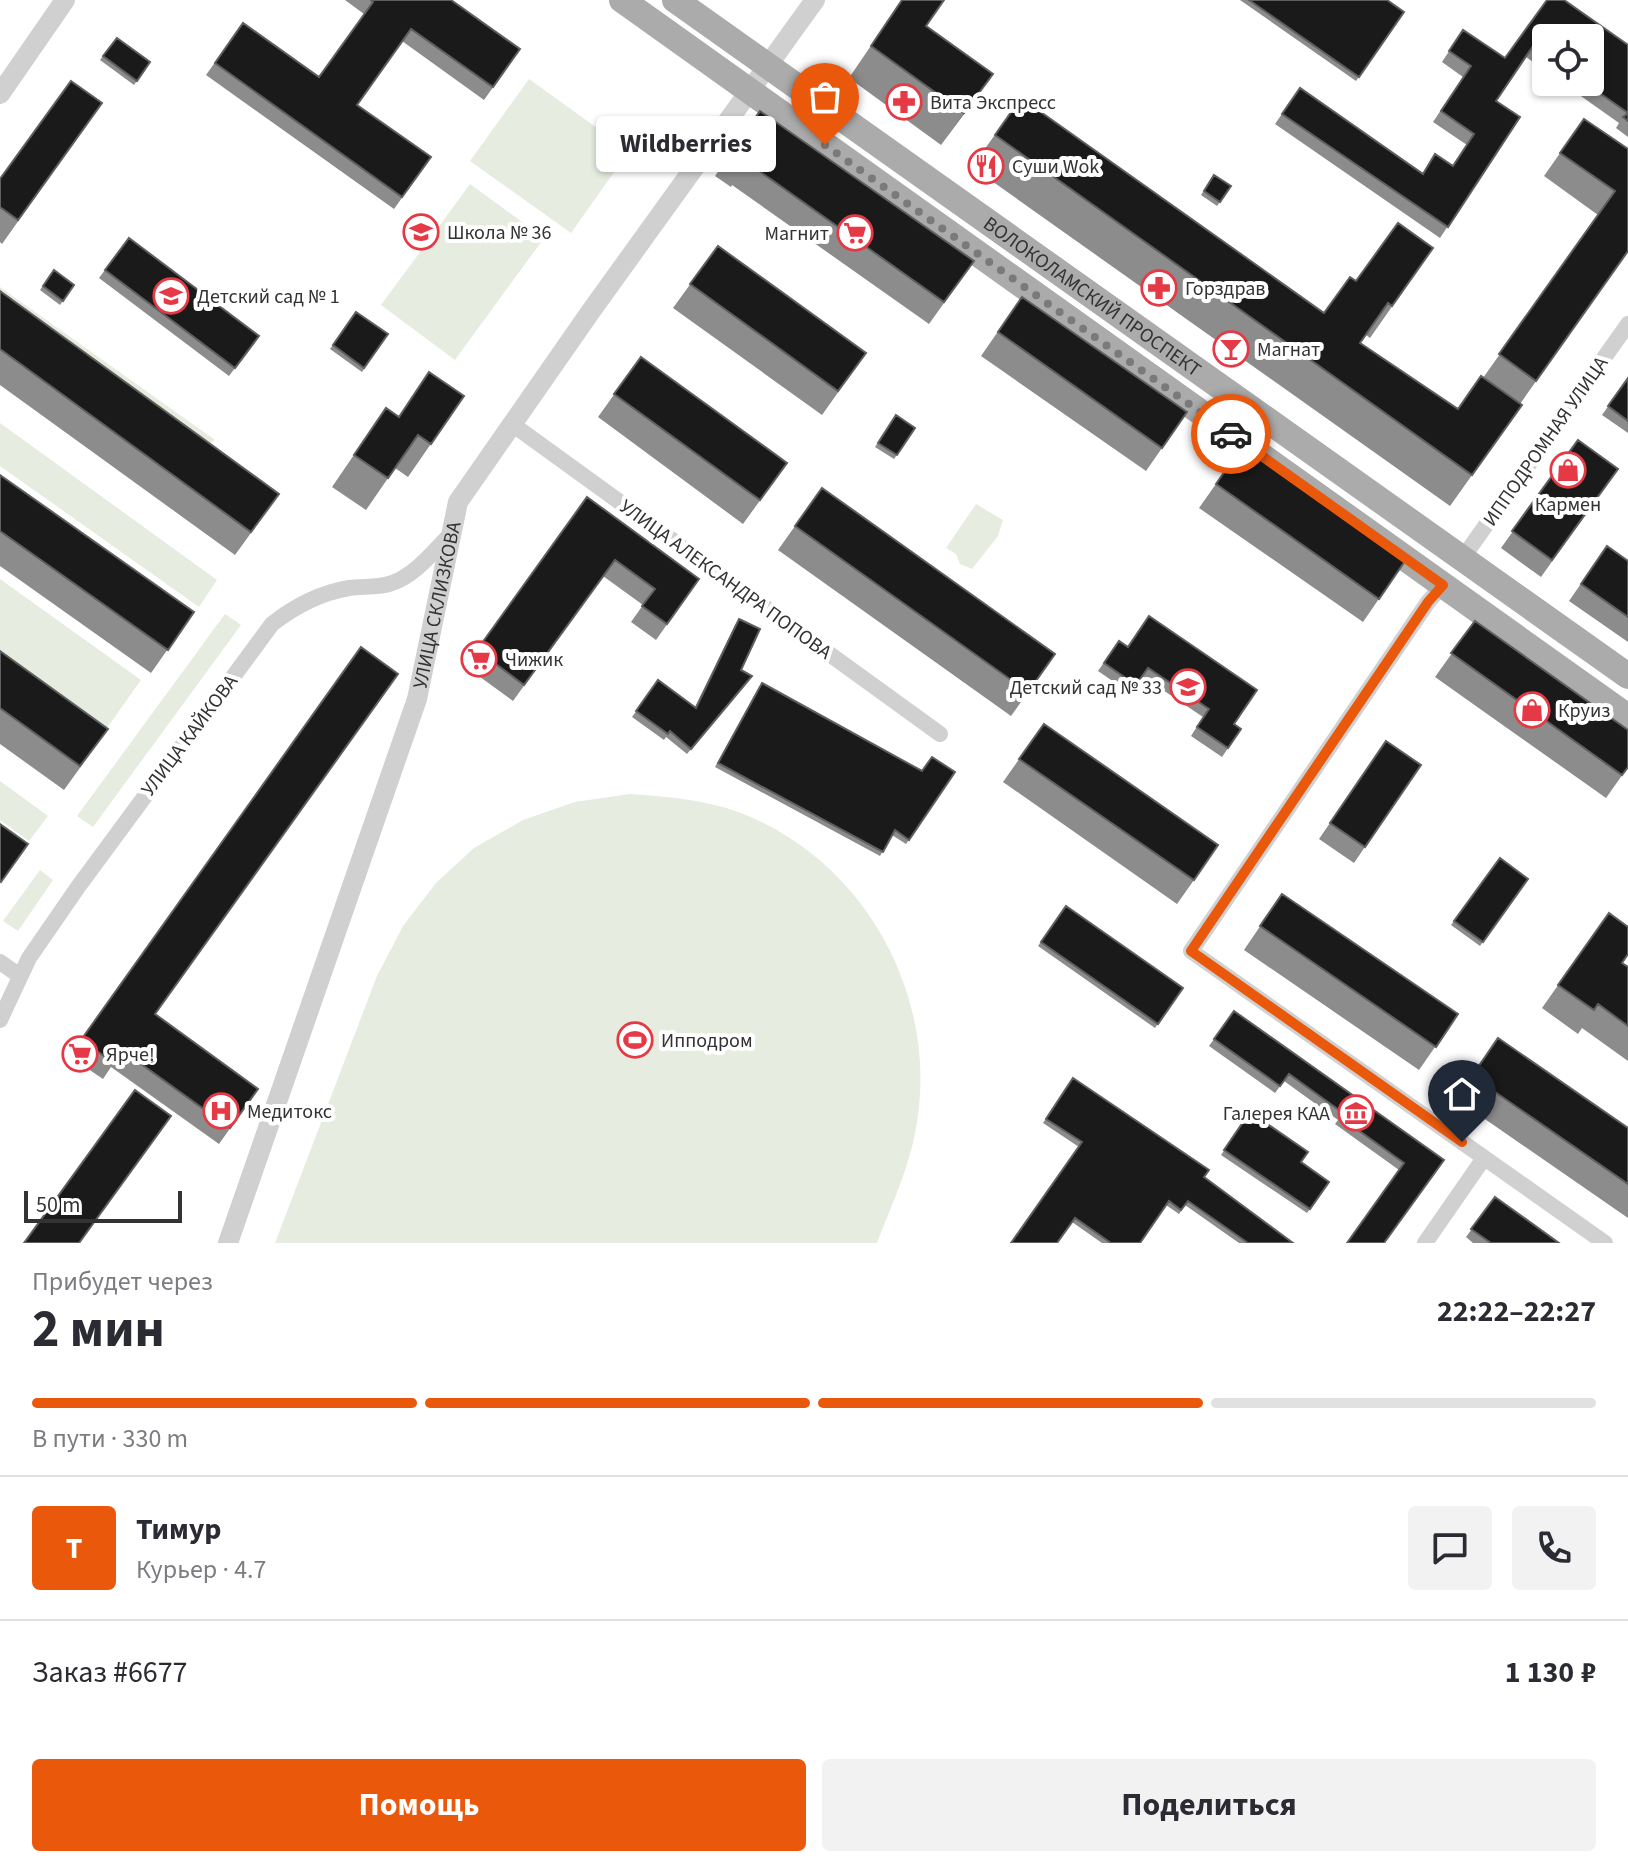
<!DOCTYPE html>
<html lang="ru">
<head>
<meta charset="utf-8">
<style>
	body { margin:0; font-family:"Source Sans 3",sans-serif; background:#f2f2f3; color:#2b2b33; height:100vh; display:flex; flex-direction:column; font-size:30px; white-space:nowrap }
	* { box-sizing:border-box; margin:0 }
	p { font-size:26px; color:#7c7c81 }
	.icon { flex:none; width:44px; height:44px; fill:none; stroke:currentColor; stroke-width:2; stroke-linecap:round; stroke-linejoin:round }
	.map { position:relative; height:1243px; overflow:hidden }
	.panel { display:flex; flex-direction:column; background:#fff; flex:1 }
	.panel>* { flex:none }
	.buttons { position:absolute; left:1532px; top:24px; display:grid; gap:16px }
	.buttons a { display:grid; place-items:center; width:72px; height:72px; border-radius:8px; background:#fff; box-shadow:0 2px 6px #0004; font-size:40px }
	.scale { position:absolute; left:24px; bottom:20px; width:158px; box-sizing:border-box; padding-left:8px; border:4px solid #333; border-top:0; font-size:22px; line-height:28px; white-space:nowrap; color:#333; -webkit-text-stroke:6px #fff; paint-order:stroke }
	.pin { position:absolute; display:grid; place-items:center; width:68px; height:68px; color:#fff; margin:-82px -34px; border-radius:50% 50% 50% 0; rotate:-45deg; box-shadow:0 0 8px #0007 }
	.pin .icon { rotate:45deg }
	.courier { position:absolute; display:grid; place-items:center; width:80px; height:80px; margin:-40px; border:6px solid #ea580c; border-radius:50%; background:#fff; color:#222; box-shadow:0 2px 10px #0007 }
	.bubble { position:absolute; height:56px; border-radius:8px; background:#fff; box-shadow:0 2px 6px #0004; font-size:26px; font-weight:700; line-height:56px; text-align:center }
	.overview em { font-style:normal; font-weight:700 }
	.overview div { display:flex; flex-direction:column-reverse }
	.overview { display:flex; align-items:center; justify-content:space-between; height:136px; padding:0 32px }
	h1 { font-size:52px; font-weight:700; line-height:60px }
	.bar { display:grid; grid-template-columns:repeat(4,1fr); gap:12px 8px; align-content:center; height:96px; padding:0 32px }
	.bar i { height:10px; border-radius:6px; background:#e1e1e2 }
	.bar .on { background:#ea580c }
	.bar p { grid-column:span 4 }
	.line { display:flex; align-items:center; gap:20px; padding:0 32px; border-top:2px solid #e1e1e2 }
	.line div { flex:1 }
	.round { display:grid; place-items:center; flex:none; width:84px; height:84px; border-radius:8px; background:#f2f2f3 }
	.cta { display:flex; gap:16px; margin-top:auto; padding:16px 32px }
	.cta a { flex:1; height:92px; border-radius:8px; background:#ea580c; color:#fff; font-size:32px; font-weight:700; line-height:92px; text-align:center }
	.cta a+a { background:#f2f2f3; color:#2b2b33 }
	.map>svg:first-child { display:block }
	.green { fill:#e6ecdf }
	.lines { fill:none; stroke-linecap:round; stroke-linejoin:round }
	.minor { stroke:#d0d0d0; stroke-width:16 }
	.tertiary { stroke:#d0d0d0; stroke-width:20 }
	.primary { stroke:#ababab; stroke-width:26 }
	.wall { fill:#8c8c8c }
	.shaded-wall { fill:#5f5f5f }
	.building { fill:#1a1a1a; stroke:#5f5f5f; stroke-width:2 }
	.done { stroke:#7a7a7a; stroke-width:8; stroke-dasharray:0 14.4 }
	.route { stroke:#ea580c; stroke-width:10 }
	.labels { text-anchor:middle; stroke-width:8; stroke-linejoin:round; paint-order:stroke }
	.poi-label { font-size:20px; fill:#333; stroke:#fff; text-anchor:start }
	.street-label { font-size:20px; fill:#333; stroke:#fff }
</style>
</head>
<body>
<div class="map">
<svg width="1628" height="1243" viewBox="0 0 1628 1243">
	<rect width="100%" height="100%" fill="#fff"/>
	<!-- green -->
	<path class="green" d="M529,79L629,151L571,233L470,161Z
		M470,184L544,238L455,360L381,305Z
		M0,287L215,440L199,450L0,308Z
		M0,423L217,580L199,607L0,466Z
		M976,504L1003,520L998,536L972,569L960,564L956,554L946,548Z
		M0,579L141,680L102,735L0,660Z
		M225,614L241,625L93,827L77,816Z
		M0,781L48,816L29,841L0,820Z
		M630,794C667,797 703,799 738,812C862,858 938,992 917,1122C911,1164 892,1204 877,1243H275L377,976L403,926L436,883L474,848L523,820L575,802Z
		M40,870L53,880L18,931L3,921Z"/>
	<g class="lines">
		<!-- minor -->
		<path class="minor" d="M512,424L940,734
			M1462,559L1628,324
			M1443,585L1428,602L1191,951L1605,1243
			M0,962L20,976
			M0,1020L29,958L78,887L272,624C295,606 320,593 349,588C363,586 379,588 392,583C414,576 433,552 449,536
			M1425,1243L1484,1158"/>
		<!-- tertiary -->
		<g class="tertiary">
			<path d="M0,94L65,0"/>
			<path id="s1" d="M228,1243L417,699L458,502L591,311L815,0"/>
		</g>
		<!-- primary -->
		<g class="primary">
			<path d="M622,0L1628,717"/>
			<path id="s2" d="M675,0L1628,676"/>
		</g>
	</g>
	<!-- wall -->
	<path class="wall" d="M345,0H451L520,49L484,100L402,41L357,105L431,157L394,209L206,75L243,23L319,77L364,14Z
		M902,0L926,26L993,74L941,145L849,78Z
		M1240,0H1387L1404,12L1356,81Z
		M1547,0L1628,45V137L1616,128L1619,123L1561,82H1590L1546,38V71L1526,57L1496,101L1520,117L1440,238L1275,124L1300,88L1423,173L1435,154L1453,166L1467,145L1433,122L1463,77L1442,62L1463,30L1505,58Z
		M117,38L150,62L134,85L100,60Z
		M1021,98L1324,313L1356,281L1433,248L1370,338L1366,335L1360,343L1458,409L1483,378L1598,215L1544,176L1584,119L1628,149V251L1520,404L1522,405L1450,506L972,167Z
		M102,103L2,244L0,242V179Z
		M760,111L974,261L929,324L732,185L731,187L715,176Z
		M1214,175L1231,186L1217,206L1201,195Z
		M129,238L259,336L229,376L99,278Z
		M718,246L866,353L822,415L673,308Z
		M54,270L74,285L60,305L40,290Z
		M0,291L279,494L235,555L0,385Z
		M1022,297L1162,448L1146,471L981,356Z
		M356,312L388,334L362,372L330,349Z
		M641,357L787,463L743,524L598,417Z
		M1628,378V433L1602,415Z
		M464,396L408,477L395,468L366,510L332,487L386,408L398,417Z
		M896,415L915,428L894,459L875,447Z
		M1578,440L1618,469L1541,577L1501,548Z
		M1242,447L1405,561L1363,622L1199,508Z
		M0,475L194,612L151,673L0,566Z
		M822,488L1055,654L1011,716L778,550Z
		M587,497L699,579L656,640L631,622L643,605L603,576L513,701L465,666Z
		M1607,546L1628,561V642L1569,601Z
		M739,619L741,670L752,676L687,754L666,737L664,740L632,717L658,680L695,707L735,625Z
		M1475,621L1628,767L1606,798L1435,677Z
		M1119,641L1241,729L1222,757L1191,736L1203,717L1142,676L1130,693L1098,671Z
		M361,647L155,1015L258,1089L219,1144L111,1067L103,1079L69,1056Z
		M0,651L108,729L64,790L0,744Z
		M759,687L922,771L955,772L906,844L892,835L880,856L715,767Z
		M1044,724L1194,880L1177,904L1003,782Z
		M1386,741L1421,765L1354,863L1319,839Z
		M1500,858L1528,879L1480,946L1451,925Z
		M1282,894L1458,1014L1419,1070L1244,950Z
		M1066,906L1183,988L1155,1028L1038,946Z
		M1609,913L1622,963L1628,967V1061L1582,1028L1578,1034L1542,1008Z
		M1234,1011L1444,1160L1399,1170L1335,1124L1338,1120L1284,1081L1275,1093L1209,1046Z
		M1498,1038L1628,1128V1218L1456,1099Z
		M1073,1078L1204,1177L1293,1243H1239L1185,1205L1179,1214L1166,1205L1140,1243H1102L1072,1222L1079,1147L1043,1123Z
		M1250,1112L1301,1162L1329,1182L1307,1213L1221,1155Z
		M1495,1197L1559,1243H1473L1466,1237Z"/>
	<!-- shaded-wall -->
	<path class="shaded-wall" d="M993,74L970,106L941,145L964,113Z"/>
	<!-- building -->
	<path class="building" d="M371,0H451L520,49L493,87L411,29L357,105L431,157L402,197L215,63L243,23L319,77L373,2Z
		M902,0H944L926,26L993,74L964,113L871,46Z
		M1249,0H1387L1404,12L1359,77Z
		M1547,0H1564L1628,45V121L1623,117L1628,113L1584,82H1590V38H1546V55L1533,46L1496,101L1520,117L1448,227L1282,114L1300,88L1423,174L1435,154L1453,166L1474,134L1441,111L1471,66L1449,51L1463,30L1505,58Z
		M117,38L150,62L137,81L103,56Z
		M71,81L102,103L18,220L0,207V179Z
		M1021,98L1324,313L1350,277L1356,281L1398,223L1433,248L1392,306L1388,303L1360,343L1458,409L1481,376L1522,405L1472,475L995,135Z
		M760,111L974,261L944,302L748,163L746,165L730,154Z
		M1584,119L1628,149V251L1536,381L1499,354L1615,191L1560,153Z
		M1214,175L1231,186L1220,202L1204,191Z
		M129,238L259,336L235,368L105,270Z
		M718,246L866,353L838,391L690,284Z
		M54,270L74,285L63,301L43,286Z
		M0,291L279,494L251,532L0,349Z
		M1022,297L1187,412L1162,448L998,332Z
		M356,312L388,334L364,368L333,345Z
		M641,357L787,463L760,500L614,394Z
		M429,372L464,396L431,444L418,435L388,478L354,455L386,408L399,417Z
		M1628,378V421L1608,406Z
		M896,415L915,428L897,455L878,443Z
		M1578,440L1618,469L1552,560L1512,531Z
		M1242,447L1405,561L1379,599L1216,484Z
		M0,475L194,612L168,650L0,531Z
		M822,488L1055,654L1028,692L795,526Z
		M587,497L699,579L667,624L642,606L655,589L615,560L524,685L477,650Z
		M1607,546L1628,561V617L1581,584Z
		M1149,616L1257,690L1234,724L1241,729L1228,748L1197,727L1209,709L1148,668L1136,685L1104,663L1119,641L1128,647Z
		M739,619L760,629L741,670L752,676L691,749L670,731L668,734L636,711L658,680L696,708Z
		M1475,621L1628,730V767L1622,775L1451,653Z
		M361,647L398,674L155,1014L258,1089L230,1128L123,1051L114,1063L81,1040Z
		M0,651L108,729L80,766L0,708Z
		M762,683L922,771L932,757L955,772L909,840L895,830L883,852L718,763Z
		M1044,724L1218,845L1194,880L1019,759Z
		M1386,741L1421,765L1365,847L1330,823Z
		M0,824L28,844L1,882L0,881Z
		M1500,858L1528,879L1483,942L1454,921Z
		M1282,894L1458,1014L1436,1047L1260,926Z
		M1066,906L1183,988L1158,1024L1041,942Z
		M1609,913L1628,927V954L1622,963L1628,967V1026L1598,1004L1594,1010L1558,985Z
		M1234,1011L1444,1160L1384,1243H1347L1404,1163L1340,1117L1343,1113L1289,1074L1280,1086L1214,1039Z
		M1498,1038L1628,1128V1184L1472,1076Z
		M1073,1078L1209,1170L1204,1177L1293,1243H1248L1188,1201L1181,1210L1169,1201L1140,1243H1111L1075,1218L1057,1243H1011L1082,1142L1046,1119Z
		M135,1090L171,1116L79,1243H24Z
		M1250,1112L1308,1152L1301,1162L1329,1182L1310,1209L1224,1150Z
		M1495,1197L1559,1243H1491L1471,1229Z"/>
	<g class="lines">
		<!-- done -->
		<path class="done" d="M825,145L1231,434"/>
		<!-- route -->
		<path class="route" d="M1231,434L1443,585L1428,602L1191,951L1462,1142"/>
	</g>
	<!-- icons -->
	<defs>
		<symbol id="pharmacy-ring" viewBox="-11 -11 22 22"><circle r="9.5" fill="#fff" stroke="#e63946" stroke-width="1.5"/><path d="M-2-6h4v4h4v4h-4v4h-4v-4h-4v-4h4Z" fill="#e63946"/></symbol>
		<symbol id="restaurant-ring" viewBox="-11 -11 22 22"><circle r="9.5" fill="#fff" stroke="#e63946" stroke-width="1.5"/><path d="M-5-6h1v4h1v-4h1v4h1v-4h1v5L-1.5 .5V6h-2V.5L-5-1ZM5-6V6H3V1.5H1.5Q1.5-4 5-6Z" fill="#e63946"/></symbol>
		<symbol id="school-ring" viewBox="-11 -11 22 22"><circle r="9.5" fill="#fff" stroke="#e63946" stroke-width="1.5"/><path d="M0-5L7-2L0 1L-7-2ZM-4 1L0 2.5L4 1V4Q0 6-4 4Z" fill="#e63946"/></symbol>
		<symbol id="supermarket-ring" viewBox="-11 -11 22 22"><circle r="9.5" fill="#fff" stroke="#e63946" stroke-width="1.5"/><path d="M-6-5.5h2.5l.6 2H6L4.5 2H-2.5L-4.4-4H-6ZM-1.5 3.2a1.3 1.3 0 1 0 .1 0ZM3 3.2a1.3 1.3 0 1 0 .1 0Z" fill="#e63946"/></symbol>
		<symbol id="bar-ring" viewBox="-11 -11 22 22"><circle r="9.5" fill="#fff" stroke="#e63946" stroke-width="1.5"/><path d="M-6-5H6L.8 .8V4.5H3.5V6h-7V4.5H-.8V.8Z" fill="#e63946"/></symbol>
		<symbol id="shop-ring" viewBox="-11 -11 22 22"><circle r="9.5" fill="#fff" stroke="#e63946" stroke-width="1.5"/><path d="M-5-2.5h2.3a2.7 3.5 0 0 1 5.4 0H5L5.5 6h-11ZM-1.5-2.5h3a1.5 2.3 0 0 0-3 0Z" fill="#e63946"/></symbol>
		<symbol id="stadium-ring" viewBox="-11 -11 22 22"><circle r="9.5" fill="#fff" stroke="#e63946" stroke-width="1.5"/><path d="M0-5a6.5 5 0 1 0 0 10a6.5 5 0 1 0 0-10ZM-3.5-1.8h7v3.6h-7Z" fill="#e63946"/></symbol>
		<symbol id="hospital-ring" viewBox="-11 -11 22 22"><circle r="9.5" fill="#fff" stroke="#e63946" stroke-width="1.5"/><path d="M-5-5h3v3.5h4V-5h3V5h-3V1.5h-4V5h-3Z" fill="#e63946"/></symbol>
		<symbol id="museum-ring" viewBox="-11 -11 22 22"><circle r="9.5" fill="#fff" stroke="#e63946" stroke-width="1.5"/><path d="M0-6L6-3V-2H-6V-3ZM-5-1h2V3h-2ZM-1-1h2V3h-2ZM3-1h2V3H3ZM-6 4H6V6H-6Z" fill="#e63946"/></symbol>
	</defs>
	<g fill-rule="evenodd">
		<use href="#pharmacy-ring" x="884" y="82" width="40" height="40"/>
		<use href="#restaurant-ring" x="966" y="146" width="40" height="40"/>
		<use href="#school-ring" x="401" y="212" width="40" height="40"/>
		<use href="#supermarket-ring" x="835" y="213" width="40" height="40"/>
		<use href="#pharmacy-ring" x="1139" y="268" width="40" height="40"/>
		<use href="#school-ring" x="151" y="276" width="40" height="40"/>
		<use href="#bar-ring" x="1211" y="329" width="40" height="40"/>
		<use href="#shop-ring" x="1548" y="450" width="40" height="40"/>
		<use href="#supermarket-ring" x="459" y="639" width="40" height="40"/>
		<use href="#school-ring" x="1168" y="667" width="40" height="40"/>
		<use href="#shop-ring" x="1512" y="690" width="40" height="40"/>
		<use href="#stadium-ring" x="615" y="1020" width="40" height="40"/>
		<use href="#supermarket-ring" x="60" y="1034" width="40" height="40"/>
		<use href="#hospital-ring" x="201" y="1091" width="40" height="40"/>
		<use href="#museum-ring" x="1336" y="1093" width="40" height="40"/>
	</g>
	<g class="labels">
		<!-- poi labels -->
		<g class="poi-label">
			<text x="930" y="109">Вита Экспресс</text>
			<text x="1012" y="173">Суши Wok</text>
			<text x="447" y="239">Школа № 36</text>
			<text x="829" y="240" text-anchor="end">Магнит</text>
			<text x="1185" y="295">Горздрав</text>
			<text x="197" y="303">Детский сад № 1</text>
			<text x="1257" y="356">Магнат</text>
			<text x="1568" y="511" text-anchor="middle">Кармен</text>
			<text x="505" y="666">Чижик</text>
			<text x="1162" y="694" text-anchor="end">Детский сад № 33</text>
			<text x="1558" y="717">Круиз</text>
			<text x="661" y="1047">Ипподром</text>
			<text x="106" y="1061">Ярче!</text>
			<text x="247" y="1118">Медитокс</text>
			<text x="1330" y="1120" text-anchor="end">Галерея КАА</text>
		</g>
		<!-- street labels -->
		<g class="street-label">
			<text dy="7" stroke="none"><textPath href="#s2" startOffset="512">ВОЛОКОЛАМСКИЙ ПРОСПЕКТ</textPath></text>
			<text transform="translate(1545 441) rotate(-55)" y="7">ИППОДРОМНАЯ УЛИЦА</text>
			<text transform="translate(726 579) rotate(36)" y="7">УЛИЦА АЛЕКСАНДРА ПОПОВА</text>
			<text dy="7" stroke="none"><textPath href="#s1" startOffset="672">УЛИЦА СКЛИЗКОВА</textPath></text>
			<text transform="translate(189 735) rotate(-53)" y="7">УЛИЦА КАЙКОВА</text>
		</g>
	</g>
</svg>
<div class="buttons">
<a><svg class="icon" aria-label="locate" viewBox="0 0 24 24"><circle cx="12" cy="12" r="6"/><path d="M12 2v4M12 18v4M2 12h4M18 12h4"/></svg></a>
</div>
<div class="scale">50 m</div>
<div class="pin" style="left:825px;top:145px;background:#ea580c"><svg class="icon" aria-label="bag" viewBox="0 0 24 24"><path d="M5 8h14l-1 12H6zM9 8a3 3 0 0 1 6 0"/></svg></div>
<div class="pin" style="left:1462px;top:1142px;background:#1f2937"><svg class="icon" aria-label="home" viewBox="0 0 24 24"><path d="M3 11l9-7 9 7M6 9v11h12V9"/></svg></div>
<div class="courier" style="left:1231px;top:434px"><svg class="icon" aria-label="car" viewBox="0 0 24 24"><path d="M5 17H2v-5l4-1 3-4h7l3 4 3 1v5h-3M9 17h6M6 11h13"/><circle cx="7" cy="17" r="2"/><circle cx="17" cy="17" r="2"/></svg></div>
<div class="bubble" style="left:596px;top:116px;width:180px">Wildberries</div>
</div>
<section class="panel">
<div class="overview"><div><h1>2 мин</h1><p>Прибудет через</p></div><em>22:22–22:27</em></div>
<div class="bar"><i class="on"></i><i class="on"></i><i class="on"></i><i></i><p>В пути · 330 m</p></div>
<div class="line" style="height:144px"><b class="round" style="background:#ea580c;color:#fff">Т</b><div><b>Тимур</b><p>Курьер · 4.7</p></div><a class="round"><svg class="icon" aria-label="chat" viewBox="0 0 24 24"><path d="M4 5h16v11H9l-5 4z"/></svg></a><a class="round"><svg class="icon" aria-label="phone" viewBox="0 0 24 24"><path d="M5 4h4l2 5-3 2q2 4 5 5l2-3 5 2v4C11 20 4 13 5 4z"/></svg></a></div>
<div class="line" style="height:104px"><div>Заказ #6677</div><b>1 130 ₽</b></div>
<div class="cta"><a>Помощь</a><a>Поделиться</a></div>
</section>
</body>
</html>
